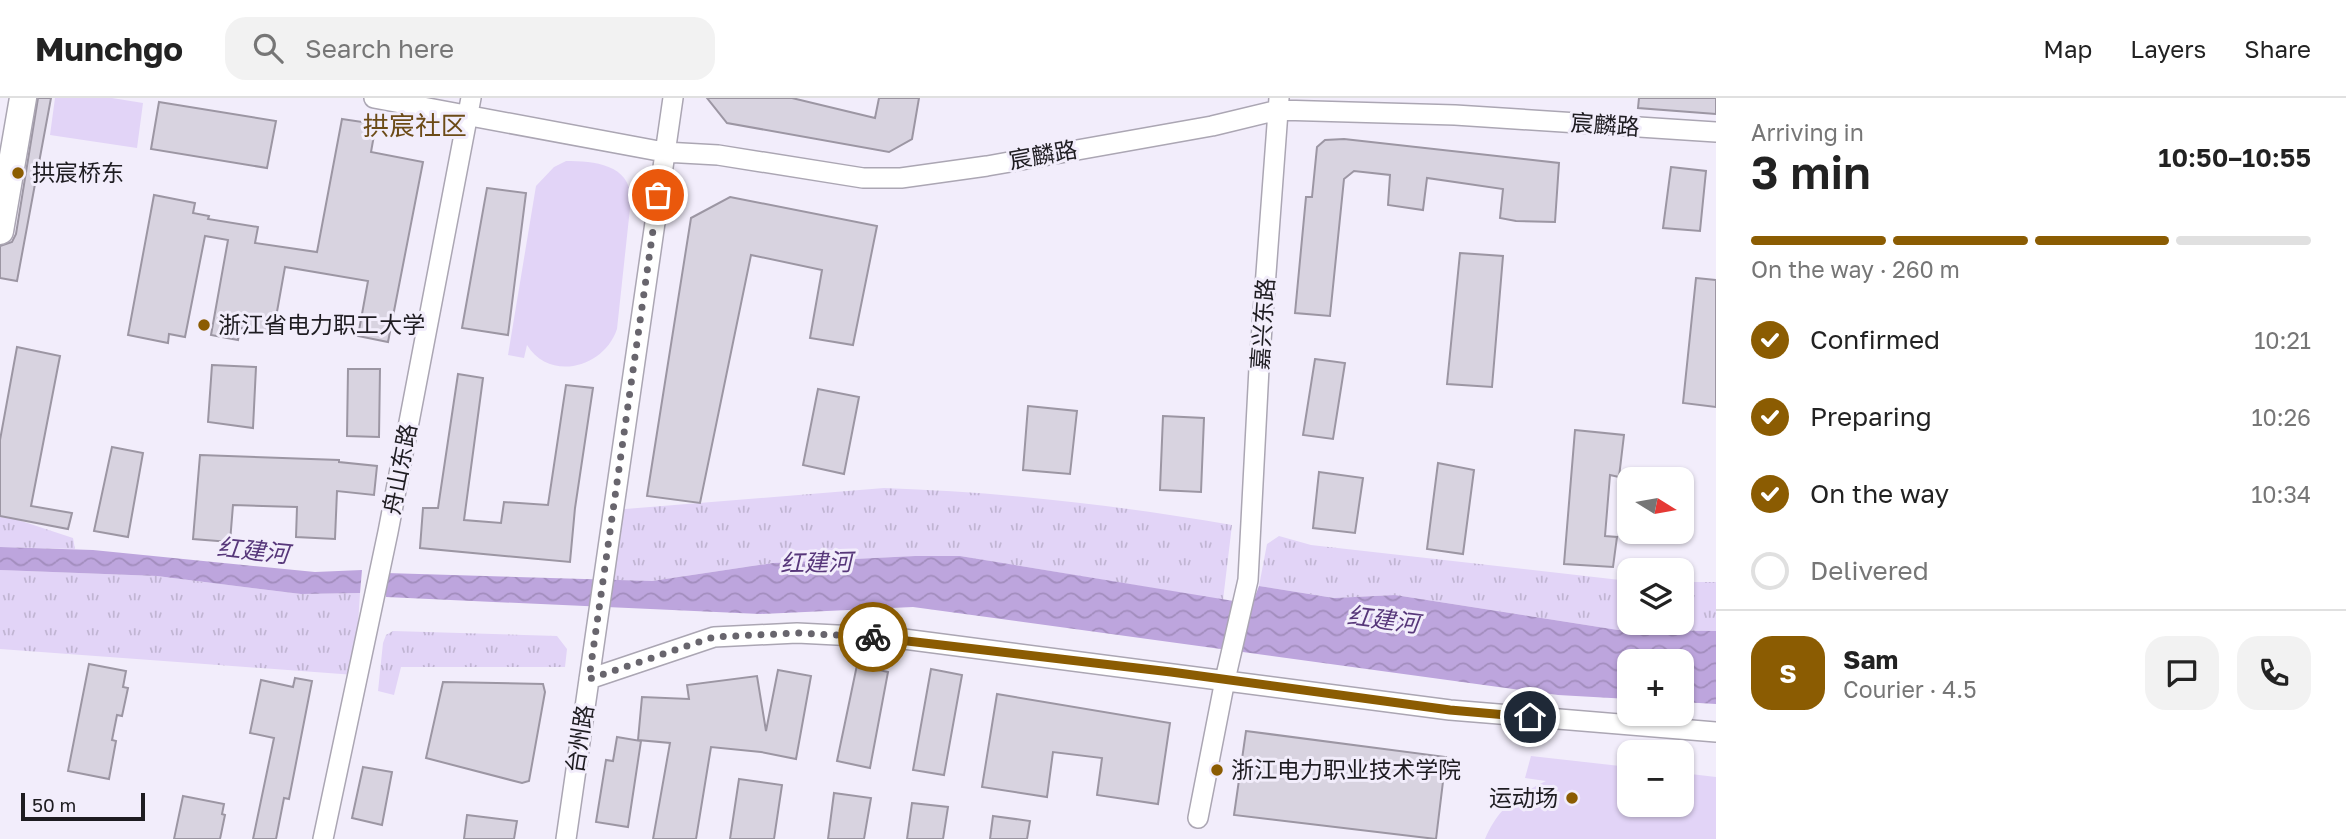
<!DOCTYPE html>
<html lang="en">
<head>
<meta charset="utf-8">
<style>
	body { margin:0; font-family:"Golos Text","Noto Sans SC",sans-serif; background:#f2f2f2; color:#222; height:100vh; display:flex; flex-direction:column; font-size:26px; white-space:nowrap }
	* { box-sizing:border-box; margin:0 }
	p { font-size:23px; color:#767676 }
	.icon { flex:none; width:38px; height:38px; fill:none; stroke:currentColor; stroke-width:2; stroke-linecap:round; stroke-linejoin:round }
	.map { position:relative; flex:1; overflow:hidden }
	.panel { display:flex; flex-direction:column; background:#fff; width:630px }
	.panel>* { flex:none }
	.needle { width:46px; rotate:101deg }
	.fabs { position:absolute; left:1617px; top:369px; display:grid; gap:14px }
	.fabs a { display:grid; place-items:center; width:77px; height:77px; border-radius:14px; background:#fff; box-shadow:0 2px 5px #0004; font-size:35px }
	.scale { position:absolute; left:21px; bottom:18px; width:124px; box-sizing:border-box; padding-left:7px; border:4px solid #1e1c21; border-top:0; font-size:19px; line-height:24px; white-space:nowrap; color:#1e1c21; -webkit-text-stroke:5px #f2edfb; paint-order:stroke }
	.pin { position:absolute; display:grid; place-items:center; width:60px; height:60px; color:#fff; margin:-30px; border:4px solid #fff; border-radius:50%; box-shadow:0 2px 7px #0007 }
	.courier { position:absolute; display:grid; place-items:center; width:70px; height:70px; margin:-35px; border:5px solid #8b5c02; border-radius:50%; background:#fff; color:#222; box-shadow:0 2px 9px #0007 }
	.headline em { font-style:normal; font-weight:600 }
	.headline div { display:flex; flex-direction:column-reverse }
	.headline { display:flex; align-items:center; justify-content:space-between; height:119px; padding:0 35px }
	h1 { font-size:46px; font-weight:600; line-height:52px }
	.bar { display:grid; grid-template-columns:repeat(4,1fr); gap:10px 7px; align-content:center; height:84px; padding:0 35px }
	.bar i { height:9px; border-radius:5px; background:#e0e0e0 }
	.bar .current { background:#8b5c02 }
	.bar p { grid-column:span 4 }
	.line { display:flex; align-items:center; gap:18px; padding:0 35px; border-top:2px solid #e0e0e0 }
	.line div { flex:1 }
	.round { display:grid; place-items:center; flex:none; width:74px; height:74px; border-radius:21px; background:#f2f2f2 }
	ol { padding:0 35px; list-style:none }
	li { display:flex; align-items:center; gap:21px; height:77px }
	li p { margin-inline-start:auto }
	li .icon { padding:7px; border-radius:50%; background:#8b5c02; color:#fff; stroke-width:4 }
	li:last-child { color:#767676 }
	li i { width:38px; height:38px; border:4px solid #e0e0e0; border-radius:50% }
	header { display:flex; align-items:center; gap:42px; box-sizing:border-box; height:98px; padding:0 35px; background:#fff; border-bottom:2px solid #e0e0e0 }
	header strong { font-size:33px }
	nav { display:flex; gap:38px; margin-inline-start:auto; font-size:24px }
	.search { width:490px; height:63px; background:#f2f2f2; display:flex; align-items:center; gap:18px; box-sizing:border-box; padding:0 24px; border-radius:21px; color:#767676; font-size:26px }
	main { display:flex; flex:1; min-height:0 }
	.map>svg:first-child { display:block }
	.grass { fill:url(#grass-tufts) }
	.pitch { fill:#e2d4f7 }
	.water { fill:url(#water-waves) }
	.building { fill:#d8d3e0; stroke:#9c96a3; stroke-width:2 }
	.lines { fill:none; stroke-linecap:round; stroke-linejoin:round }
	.street-casing { stroke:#aba6b3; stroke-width:22 }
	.secondary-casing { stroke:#aba6b3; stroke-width:29 }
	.street { stroke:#fff; stroke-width:19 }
	.secondary { stroke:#fff; stroke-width:26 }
	.done { stroke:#68656d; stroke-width:7; stroke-dasharray:0 12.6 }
	.route { stroke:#8b5c02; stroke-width:9 }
	.poi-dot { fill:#8b5c02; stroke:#f2edfb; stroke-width:2.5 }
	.labels { text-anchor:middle; stroke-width:6; stroke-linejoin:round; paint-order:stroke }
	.street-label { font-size:23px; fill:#1e1c21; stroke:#f2edfb }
	.poi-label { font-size:23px; fill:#1e1c21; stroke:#f2edfb; text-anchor:start }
	.water-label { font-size:24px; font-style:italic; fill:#57377a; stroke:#f2edfb }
	.quarter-label { font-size:26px; fill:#6c4b17; stroke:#f2edfb }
</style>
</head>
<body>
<header>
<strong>Munchgo</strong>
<div class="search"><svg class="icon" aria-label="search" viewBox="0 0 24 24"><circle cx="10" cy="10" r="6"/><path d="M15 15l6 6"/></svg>Search here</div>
<nav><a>Map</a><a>Layers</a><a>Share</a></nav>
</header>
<main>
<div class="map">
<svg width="1716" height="741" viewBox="0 0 1716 741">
	<defs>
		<pattern id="grass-tufts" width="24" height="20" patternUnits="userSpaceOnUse" patternTransform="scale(1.75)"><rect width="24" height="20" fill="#e2d4f7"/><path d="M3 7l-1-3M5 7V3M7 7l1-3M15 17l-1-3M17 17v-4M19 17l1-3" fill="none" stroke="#c1b5d3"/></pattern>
		<pattern id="water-waves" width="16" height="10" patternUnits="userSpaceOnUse" patternTransform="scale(1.75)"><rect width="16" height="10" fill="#bda5dd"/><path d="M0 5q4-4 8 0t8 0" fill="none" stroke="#a28dbd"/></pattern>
	</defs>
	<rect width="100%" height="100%" fill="#f2edfb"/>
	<!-- grass -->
	<path class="grass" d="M884,390C1002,394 1116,407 1232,427L1223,502L960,458H915L773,465L652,483L603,482L613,412Z
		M0,416L73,440L75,451L0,449Z
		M1279,438L1311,447L1629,483V525H1682V484H1716V533L1618,532L1395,497L1334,500L1259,488L1267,446Z
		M0,472L157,478L301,496L360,495L355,577L0,551Z
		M393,533L557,538L567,551L565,569H401L394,597L378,593L383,545L386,537Z"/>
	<!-- pitch -->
	<path class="pitch" d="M55,0H112L143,5L137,50L50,37Z
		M566,63C594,63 630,66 631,101L617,231C604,270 550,284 527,247L524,260L508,257L536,88L554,69Z
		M1531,658L1629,669V707H1682V675L1716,679V741H1485C1499,709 1516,698 1546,683L1525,680Z"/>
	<!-- water -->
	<path class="water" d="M0,449L93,452L315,474L362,472L360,495L301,496L157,478L0,472Z
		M915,458H960L1252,506L1259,488L1334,500L1395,497L1618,532L1716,533V606L1682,604V564H1629V601L1558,597L913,509L760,516L386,499V475L652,483L773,465Z"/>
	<!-- building -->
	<path class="building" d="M38,0H51L17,183L0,180V148L12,144L16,136Z
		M707,0H792L875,20L879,0H919L912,41L889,54L727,25Z
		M1639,0H1716V16L1638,10Z
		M159,4L276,23L267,70L151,51Z
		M342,21L376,26L371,54L423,64L388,244L358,238L368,183L285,169L273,236L240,230L238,242L211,237L228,142L205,138L185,239L169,236L168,245L128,237L154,97L195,105L193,115L209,118L208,121L258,129L255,145L317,154Z
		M1344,41L1559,65L1555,124L1516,123L1500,120L1503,91L1427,80L1423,112L1388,107L1390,77L1354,73L1344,81L1330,218L1295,215L1306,99H1312L1317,49L1325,42Z
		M1671,69L1706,73L1700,133L1663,130Z
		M487,90L526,95L508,237L462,230Z
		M730,99L877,128L853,247L810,240L822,172L751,157L700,405L647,398L691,120Z
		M1460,155L1503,158L1492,289L1447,286Z
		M1696,180L1716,182V309L1683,305Z
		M17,249L60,258L31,408L72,415L68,431L0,418V342Z
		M1315,261L1345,265L1333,341L1303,337Z
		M212,267L256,269L253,330L208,324Z
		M348,271H380L379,339L347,338Z
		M458,276L483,280L464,422L501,425L504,404L548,407L566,287L593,290L575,410L570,464L420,450L423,410H438Z
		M818,291L859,299L844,376L803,367Z
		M1028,308L1077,313L1070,376L1023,372Z
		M1163,318L1204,320L1201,394L1160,392Z
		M1575,332L1624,337L1619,379L1610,377L1605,438L1617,439L1613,469L1564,466Z
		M112,349L143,355L128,439L94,433Z
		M200,357L339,362V364L377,368L374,397L337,393L335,441L296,439L297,409L233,407L230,444L193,441Z
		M1438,365L1474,372L1463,456L1427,451Z
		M1319,374L1363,380L1355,435L1313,430Z
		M89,566L126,573L123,589L128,590L122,618L117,617L112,642L116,643L109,681L68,673Z
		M857,567L888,574L870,670L837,663Z
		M931,571L962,577L944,677L913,672Z
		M778,572L811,578L796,661L761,654L711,649L696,741H653L670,645L638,642L642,599L689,601L687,587L757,578L766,633Z
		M295,580L312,583L289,701L284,700L276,741H253L274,640L250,635L261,582L293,589Z
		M443,584L543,586L545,594L529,683L522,685L426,660Z
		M997,596L1170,625L1158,706L1097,697L1102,660L1053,654L1047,699L982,689Z
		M1246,633L1446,659L1436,741L1234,717Z
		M617,639L641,643L628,729L596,724L606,662L613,663Z
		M363,669L392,674L382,727L352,720Z
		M739,681L782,687L774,741H730Z
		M834,695L871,700L864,741H828Z
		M183,698L224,706L222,716L225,717L220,741H174Z
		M912,705L948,709L943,741H907Z
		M467,717L517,723L514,741H464Z
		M993,718L1030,723L1027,741H990Z"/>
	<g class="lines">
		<defs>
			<path id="street" d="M374,0L664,54L718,57L863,80H901L987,68L1212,28L1278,12L1455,17L1716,34
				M589,581L714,539L797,535L896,540L1450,612L1716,634
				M1198,720L1225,582L1248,482L1259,270L1279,0
				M323,741L388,434L471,0
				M566,741L673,0"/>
			<path id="secondary" d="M0,133L23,0"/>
		</defs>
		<!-- street casing -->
		<use href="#street" class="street-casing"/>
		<!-- secondary casing -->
		<use href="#secondary" class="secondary-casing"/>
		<!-- street -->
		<use href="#street" class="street"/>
		<!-- secondary -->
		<use href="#secondary" class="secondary"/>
	</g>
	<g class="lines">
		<!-- done -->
		<path class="done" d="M658,97L589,581L714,539L797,535L873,539"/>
		<!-- route -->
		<path class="route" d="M873,539L1171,574L1450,612L1530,619"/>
	</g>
	<!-- markers -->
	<g class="poi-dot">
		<circle cx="18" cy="75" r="7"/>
		<circle cx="204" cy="227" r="7"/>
		<circle cx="1217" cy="672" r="7"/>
		<circle cx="1572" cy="700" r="7"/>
	</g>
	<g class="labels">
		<!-- street labels -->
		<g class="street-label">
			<text transform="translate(1605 27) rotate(4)" y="8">宸麟路</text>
			<text transform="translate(1043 57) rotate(-10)" y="8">宸麟路</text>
			<text transform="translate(1263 226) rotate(-86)" y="8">嘉兴东路</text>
			<text transform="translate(400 371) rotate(-79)" y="8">舟山东路</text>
			<text transform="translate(580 641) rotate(-81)" y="8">台州路</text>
		</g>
		<!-- poi labels -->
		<g class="poi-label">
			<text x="32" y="83">拱宸桥东</text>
			<text x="218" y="235">浙江省电力职工大学</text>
			<text x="1231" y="680">浙江电力职业技术学院</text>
			<text x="1558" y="708" text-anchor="end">运动场</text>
		</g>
		<!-- water labels -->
		<g class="water-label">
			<text transform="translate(253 453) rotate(6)" y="8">红建河</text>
			<text transform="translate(816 465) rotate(-1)" y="8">红建河</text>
			<text transform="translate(1383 522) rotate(7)" y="8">红建河</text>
		</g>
		<!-- quarter labels -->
		<g class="quarter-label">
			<text x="415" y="37">拱宸社区</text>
		</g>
	</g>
</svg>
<div class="fabs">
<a><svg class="needle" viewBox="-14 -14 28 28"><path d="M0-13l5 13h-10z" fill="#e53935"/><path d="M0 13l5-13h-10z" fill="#767676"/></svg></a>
<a><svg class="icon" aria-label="layers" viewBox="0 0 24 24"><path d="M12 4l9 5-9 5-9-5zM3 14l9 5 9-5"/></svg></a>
<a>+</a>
<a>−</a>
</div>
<div class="scale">50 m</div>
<div class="pin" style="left:658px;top:97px;background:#ea580c"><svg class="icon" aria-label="bag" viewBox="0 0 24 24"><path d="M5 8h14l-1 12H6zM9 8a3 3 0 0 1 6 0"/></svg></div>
<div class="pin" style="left:1530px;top:619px;background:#1f2937"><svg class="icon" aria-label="home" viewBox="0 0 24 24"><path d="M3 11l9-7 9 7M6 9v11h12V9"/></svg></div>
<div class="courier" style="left:873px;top:539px"><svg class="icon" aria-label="bike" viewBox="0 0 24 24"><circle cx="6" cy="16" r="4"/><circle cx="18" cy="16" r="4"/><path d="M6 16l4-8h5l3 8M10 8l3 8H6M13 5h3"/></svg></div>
</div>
<section class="panel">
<div class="headline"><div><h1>3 min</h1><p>Arriving in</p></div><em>10:50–10:55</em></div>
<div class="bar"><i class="current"></i><i class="current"></i><i class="current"></i><i></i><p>On the way · 260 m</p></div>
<ol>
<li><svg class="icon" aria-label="check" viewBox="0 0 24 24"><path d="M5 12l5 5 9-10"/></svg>Confirmed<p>10:21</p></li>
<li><svg class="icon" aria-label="check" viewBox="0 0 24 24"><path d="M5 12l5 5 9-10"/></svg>Preparing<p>10:26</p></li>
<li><svg class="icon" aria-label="check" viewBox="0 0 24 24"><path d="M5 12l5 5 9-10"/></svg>On the way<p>10:34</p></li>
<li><i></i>Delivered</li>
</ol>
<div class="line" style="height:126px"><b class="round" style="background:#8b5c02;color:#fff">S</b><div><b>Sam</b><p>Courier · 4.5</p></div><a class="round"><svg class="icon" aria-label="chat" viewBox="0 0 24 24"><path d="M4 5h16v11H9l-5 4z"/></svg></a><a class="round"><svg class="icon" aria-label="phone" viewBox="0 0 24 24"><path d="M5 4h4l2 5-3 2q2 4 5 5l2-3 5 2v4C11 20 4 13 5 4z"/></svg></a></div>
</section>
</main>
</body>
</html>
